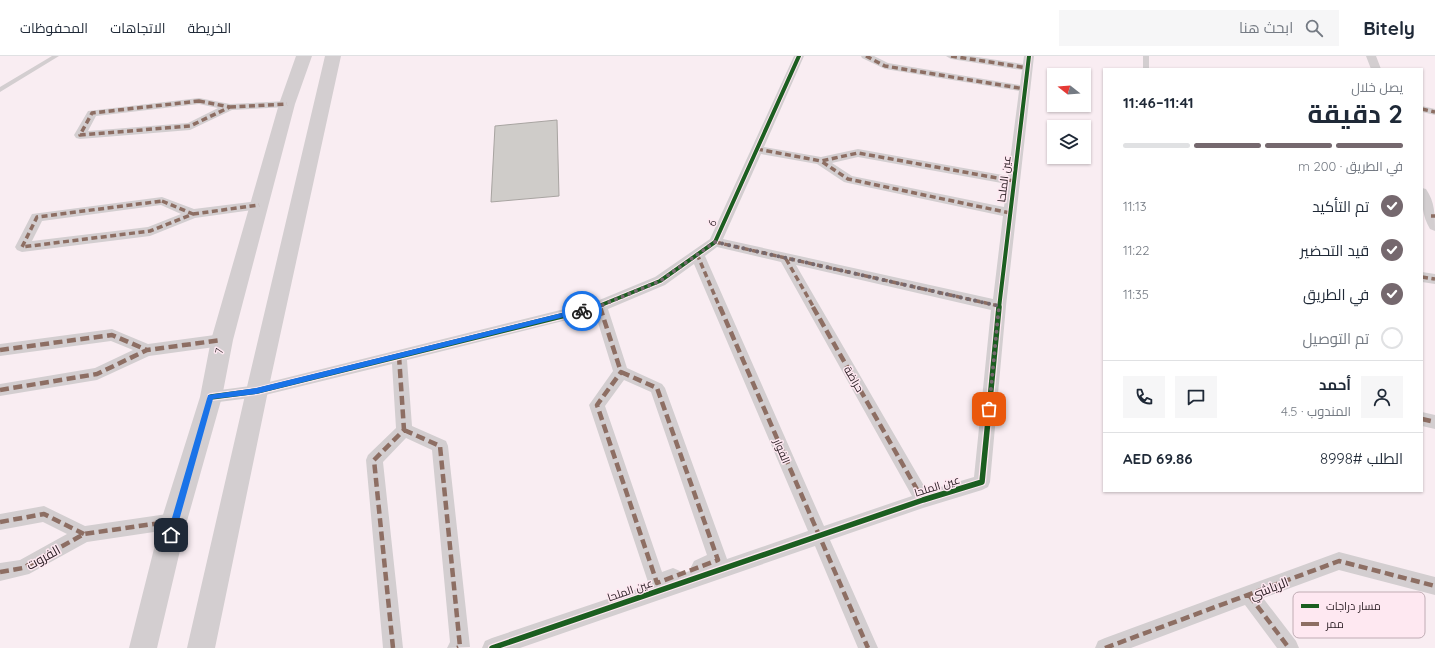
<!DOCTYPE html>
<html lang="ar">
<head>
<meta charset="utf-8">
<style>
	body { margin:0; font-family:Quicksand,Cairo,sans-serif; background:#f6f6f7; color:#1f2937; direction:rtl; height:100vh; display:flex; flex-direction:column; font-size:15px; white-space:nowrap }
	* { box-sizing:border-box; margin:0 }
	p { font-size:13px; color:#747a83 }
	.icon { flex:none; width:22px; height:22px; fill:none; stroke:currentColor; stroke-width:2; stroke-linecap:round; stroke-linejoin:round }
	.map { position:relative; flex:1; overflow:hidden; direction:ltr }
	.details { position:absolute; left:1103px; top:12px; width:320px; height:424px; display:flex; flex-direction:column; background:#fff; border-radius:0px; box-shadow:0 1px 3px #0004; direction:rtl }
	.details>* { flex:none }
	.needle { width:26px; rotate:287deg }
	.fabs { position:absolute; left:1047px; top:12px; display:grid; gap:8px }
	.fabs a { display:grid; place-items:center; width:44px; height:44px; border-radius:0px; background:#fff; box-shadow:0 1px 3px #0004; font-size:20px }
	.pin { position:absolute; display:grid; place-items:center; width:34px; height:34px; color:#fff; margin:-17px; border-radius:8px; box-shadow:0 2px 6px #0006 }
	.courier { position:absolute; display:grid; place-items:center; width:40px; height:40px; margin:-20px; border:3px solid #1a73e8; border-radius:50%; background:#fff; color:#222; box-shadow:0 1px 5px #0007 }
	.head em { font-style:normal; font-weight:700 }
	.head div { display:flex; flex-direction:column-reverse }
	.head { display:flex; align-items:center; justify-content:space-between; height:68px; padding:0 20px }
	h1 { font-size:26px; font-weight:700; line-height:30px }
	.bar { display:grid; grid-template-columns:repeat(4,1fr); gap:6px 4px; align-content:center; height:48px; padding:0 20px }
	.bar i { height:5px; border-radius:3px; background:#e0e1e3 }
	.bar .on { background:#75686e }
	.bar p { grid-column:span 4 }
	.line { display:flex; align-items:center; gap:10px; padding:0 20px; border-top:1px solid #e0e1e3 }
	.line div { flex:1 }
	.round { display:grid; place-items:center; flex:none; width:42px; height:42px; border-radius:0px; background:#f6f6f7 }
	ol { padding:0 20px; list-style:none }
	li { display:flex; align-items:center; gap:12px; height:44px }
	li p { margin-inline-start:auto }
	li .icon { padding:4px; border-radius:50%; background:#75686e; color:#fff; stroke-width:4 }
	li:last-child { color:#747a83 }
	li i { width:22px; height:22px; border:2px solid #e0e1e3; border-radius:50% }
	header { display:flex; align-items:center; gap:24px; box-sizing:border-box; height:56px; padding:0 20px; background:#fff; border-bottom:1px solid #e0e1e3 }
	header strong { font-size:19px }
	nav { display:flex; gap:22px; margin-inline-start:auto; font-size:14px }
	.search { width:280px; height:36px; background:#f6f6f7; display:flex; align-items:center; gap:10px; box-sizing:border-box; padding:0 14px; border-radius:0px; color:#747a83; font-size:15px }
	.map>svg:first-child { display:block }
	.building { fill:#cfccc9; stroke:#a8a4a1 }
	.lines { fill:none; stroke-linecap:round; stroke-linejoin:round }
	.lane { fill:#d3ced0; fill-rule:evenodd }
	.street { fill:#d3ced0; fill-rule:evenodd }
	.secondary { fill:#d3ced0; fill-rule:evenodd }
	.quiet-far1 { stroke:#8d6e63; stroke-width:3.5; stroke-dasharray:6 3.5; stroke-linecap:butt }
	.quiet { stroke:#8d6e63; stroke-width:4.5; stroke-dasharray:9 4.5; stroke-linecap:butt }
	.cycleway-far1-casing { stroke:#fee8f1; stroke-width:6 }
	.cycleway-casing { stroke:#fee8f1; stroke-width:8 }
	.cycleway-far1 { stroke:#1b5e20; stroke-width:4 }
	.cycleway { stroke:#1b5e20; stroke-width:5.5 }
	.route { fill:#1a73e8 }
	.done { stroke:#75686e; stroke-width:4; stroke-dasharray:0 7.2 }
	.labels { text-anchor:middle; stroke-width:3; stroke-linejoin:round; paint-order:stroke }
	.street-label { font-size:11px; fill:#2e2127; stroke:#fee8f1 }
	.near-street-label { font-size:13px; fill:#2e2127; stroke:#fee8f1 }
	.key { fill:#fee8f1; stroke:#c0acb4; stroke-width:1 }
	.key-label { font-size:11px; fill:#2e2127 }
</style>
</head>
<body>
<header>
<strong>Bitely</strong>
<div class="search"><svg class="icon" aria-label="search" viewBox="0 0 24 24"><circle cx="10" cy="10" r="6"/><path d="M15 15l6 6"/></svg>ابحث هنا</div>
<nav><a>الخريطة</a><a>الاتجاهات</a><a>المحفوظات</a></nav>
</header>
<div class="map">
<svg width="1435" height="592" viewBox="0 0 1435 592">
	<rect width="100%" height="100%" fill="#f9edf2"/>
	<!-- building -->
	<path class="building" d="M557,64L559,140L491,146L495,70Z"/>
	<g class="lines">
		<!-- lane -->
		<path class="lane" d="M52,0H59L0,36V31Z
			M1143,0H1149V13H1143Z"/>
		<!-- street -->
		<path class="street" d="M794,0H804L764,91L821,101L858,93L1008,120L1019,35L885,13L862,2L861,0H874L888,7L1020,29L1022,14L951,3L946,0H971L1023,8L1024,0H1034L1006,250L990,426L988,431L982,434L923,452L830,484L878,592H858L815,490L520,592H482L485,585L492,582L649,529L589,349L613,315L595,257L407,304L412,370L446,385L448,390L470,591L447,592L450,586L432,394L406,382L383,406L403,592H383L366,404L368,399L396,372L392,308L257,341L211,347L205,346L203,341L205,336L257,329L597,245L655,221L710,183ZM761,98L817,108L844,126L848,127L1003,160L993,243L723,183ZM858,101L1007,128L1004,151L852,120L832,107ZM717,191L781,206L912,440L824,470L705,200ZM694,208L808,475L727,503L665,332L662,328L627,312L608,253L665,229ZM796,209L991,254L974,421L927,435ZM624,324L651,336L707,499L694,505L691,511L692,514L681,518L680,515L673,512L662,516L605,350Z
			M1366,0H1376L1381,13H1371Z
			M199,42L230,48L287,45L291,46L293,48L291,50L287,51L232,54L190,74L80,83L76,82L74,79L88,55ZM199,48L218,52L188,67L88,75L96,60Z
			M1422,50L1435,53V59L1422,56Z
			M1422,132L1426,133C1435,146 1435,159 1435,175L1430,173C1422,160 1422,147 1422,132Z
			M162,141L194,153L259,145L264,146L265,149L264,152L259,153L195,162L150,180L22,196L17,194L15,191L32,158ZM161,149L181,158L148,171L32,185L42,165Z
			M1422,216L1435,218V228L1422,226Z
			M112,273L148,288L222,278L227,280L229,284L227,288L222,290L149,300L97,324L0,340V328L95,312L133,294L111,285L0,300V288Z
			M1422,356L1435,359V373L1422,370Z
			M44,450L85,470L174,457L180,459L183,465L180,471L174,473L87,486L29,518L0,525V507L20,504L67,478L43,466L0,474V458Z
			M1339,496L1435,521V539L1339,514L1263,542L1296,585L1299,592H1277L1245,549L1131,592H1095L1098,585L1105,582Z"/>
		<!-- secondary -->
		<path class="secondary" d="M296,0H312L295,48L233,284L222,341L187,465L157,592H129L161,465L200,341L211,284L279,48Z
			M325,0H341L268,335L215,592H187L246,335Z"/>
		<!-- quiet-far1 -->
		<path class="quiet-far1" d="M866,0L885,10L1025,33
			M951,0L1028,12
			M199,45L230,51L190,70L80,79L92,57Z
			M230,51L287,48
			M1422,53L1435,56
			M757,93L821,105
			M162,145L193,158L150,175L22,191L37,161Z
			M1010,157L848,123L821,105L858,97L1014,125
			M193,158L259,149
			M1431,160H1435
			M715,186L999,250
			M697,198L720,252
			M786,203L814,252
			M1422,221L1435,223
			M600,250V252"/>
		<!-- quiet -->
		<path class="quiet" d="M600,251L621,316
			M720,251L868,592
			M813,251L923,444
			M0,294L112,279L147,294
			M621,316L657,332L718,504L657,527L597,349Z
			M0,334L97,318L147,294L222,284
			M1422,363L1435,366
			M404,374L440,390L460,591L457,592
			M0,466L44,458L84,478
			M0,516L23,512L84,478L174,465
			M1249,539L1289,592
			M393,592L374,404L404,374L399,300
			M1105,592L1339,505L1435,530"/>
		<defs>
			<path id="cycleway-far1" d="M594,252L660,225L715,186L799,0
				M999,252L1029,0"/>
			<path id="cycleway" d="M211,341L257,335L598,251
				M492,592L923,444L982,426L999,251"/>
		</defs>
		<!-- cycleway-far1 casing -->
		<use href="#cycleway-far1" class="cycleway-far1-casing"/>
		<!-- cycleway casing -->
		<use href="#cycleway" class="cycleway-casing"/>
		<!-- cycleway-far1 -->
		<use href="#cycleway-far1" class="cycleway-far1"/>
		<!-- cycleway -->
		<use href="#cycleway" class="cycleway"/>
	</g>
	<!-- route -->
	<path class="route" d="M582,252L584,253V256L256,338L213,343L175,479L174,482H168L167,479L208,339L256,332Z"/>
	<g class="lines">
		<!-- done -->
		<path class="done" d="M582,255L600,250L660,225L715,186L999,250L989,353"/>
	</g>
	<g class="labels">
		<!-- street labels -->
		<g class="street-label">
			<text transform="translate(1004 123) rotate(-83)" y="4">عين الملحا</text>
			<text transform="translate(712 167) rotate(-66)" y="4">6</text>
			<text transform="translate(219 295) rotate(-79)" y="4">7</text>
			<text transform="translate(854 323) rotate(60)" y="4">حراضة</text>
			<text transform="translate(782 395) rotate(67)" y="4">الفوار</text>
			<text transform="translate(937 430) rotate(-17)" y="4">عين الملحا</text>
			<text transform="translate(630 534) rotate(-19)" y="4">عين الملحا</text>
		</g>
		<!-- near-street labels -->
		<g class="near-street-label">
			<text transform="translate(43 501) rotate(-29)" y="5">الفروت</text>
			<text transform="translate(1269 532) rotate(-21)" y="5">الرياشي</text>
		</g>
	</g>
	<!-- legend -->
	<rect x="1293" y="536" width="132" height="46" rx="6" class="key"/>
	<rect x="1301" y="548" width="18" height="4" fill="#1b5e20"/>
	<rect x="1301" y="566" width="18" height="4" fill="#8d6e63"/>
	<g class="key-label">
		<text x="1326" y="554">مسار دراجات</text>
		<text x="1326" y="572">ممر</text>
	</g>
</svg>
<div class="fabs">
<a><svg class="needle" viewBox="-14 -14 28 28"><path d="M0-13l5 13h-10z" fill="#e53935"/><path d="M0 13l5-13h-10z" fill="#747a83"/></svg></a>
<a><svg class="icon" aria-label="layers" viewBox="0 0 24 24"><path d="M12 4l9 5-9 5-9-5zM3 14l9 5 9-5"/></svg></a>
</div>
<div class="pin" style="left:989px;top:353px;background:#ea580c"><svg class="icon" aria-label="bag" viewBox="0 0 24 24"><path d="M5 8h14l-1 12H6zM9 8a3 3 0 0 1 6 0"/></svg></div>
<div class="pin" style="left:171px;top:479px;background:#1f2937"><svg class="icon" aria-label="home" viewBox="0 0 24 24"><path d="M3 11l9-7 9 7M6 9v11h12V9"/></svg></div>
<div class="courier" style="left:582px;top:255px"><svg class="icon" aria-label="bike" viewBox="0 0 24 24"><circle cx="6" cy="16" r="4"/><circle cx="18" cy="16" r="4"/><path d="M6 16l4-8h5l3 8M10 8l3 8H6M13 5h3"/></svg></div>
<section class="details">
<div class="head"><div><h1>2 دقيقة</h1><p>يصل خلال</p></div><em>11:41–11:46</em></div>
<div class="bar"><i class="on"></i><i class="on"></i><i class="on"></i><i></i><p>في الطريق · 200 m</p></div>
<ol>
<li><svg class="icon" aria-label="check" viewBox="0 0 24 24"><path d="M5 12l5 5 9-10"/></svg>تم التأكيد<p>11:13</p></li>
<li><svg class="icon" aria-label="check" viewBox="0 0 24 24"><path d="M5 12l5 5 9-10"/></svg>قيد التحضير<p>11:22</p></li>
<li><svg class="icon" aria-label="check" viewBox="0 0 24 24"><path d="M5 12l5 5 9-10"/></svg>في الطريق<p>11:35</p></li>
<li><i></i>تم التوصيل</li>
</ol>
<div class="line" style="height:72px"><a class="round"><svg class="icon" aria-label="person" viewBox="0 0 24 24"><circle cx="12" cy="8" r="4"/><path d="M4 21q1-7 8-7t8 7"/></svg></a><div><b>أحمد</b><p>المندوب · 4.5</p></div><a class="round"><svg class="icon" aria-label="chat" viewBox="0 0 24 24"><path d="M4 5h16v11H9l-5 4z"/></svg></a><a class="round"><svg class="icon" aria-label="phone" viewBox="0 0 24 24"><path d="M5 4h4l2 5-3 2q2 4 5 5l2-3 5 2v4C11 20 4 13 5 4z"/></svg></a></div>
<div class="line" style="height:52px"><div>الطلب #8998</div><b>AED 69.86</b></div>
</section>
</div>
</body>
</html>
